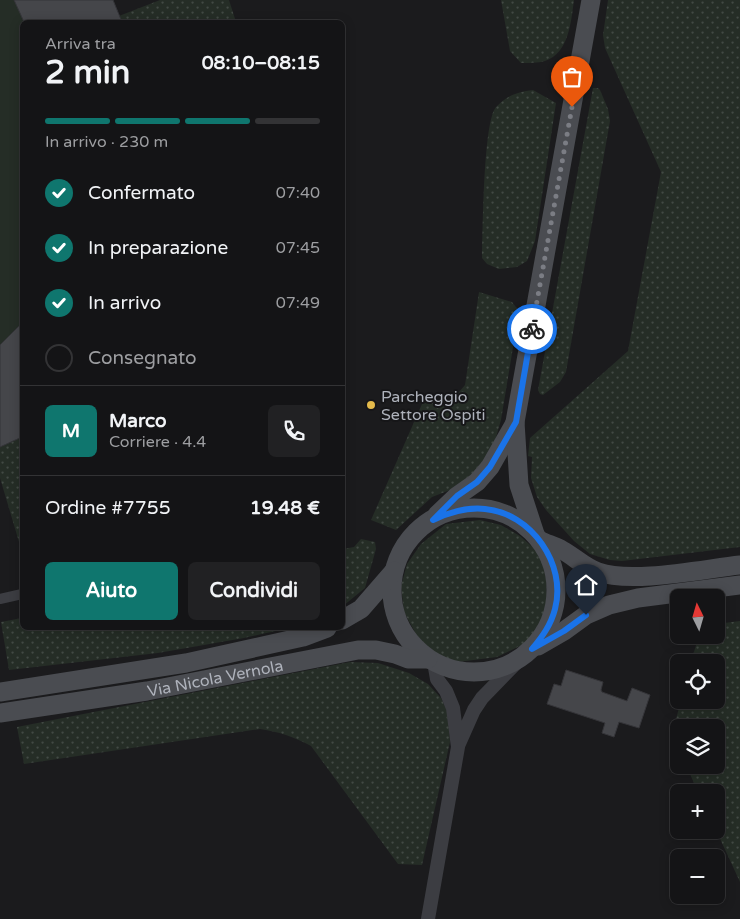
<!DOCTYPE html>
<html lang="it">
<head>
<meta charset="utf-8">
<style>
	body { margin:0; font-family:"Varela Round",sans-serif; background:#212123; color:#f1f3f6; height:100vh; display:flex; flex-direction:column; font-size:19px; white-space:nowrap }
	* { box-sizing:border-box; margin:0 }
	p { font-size:16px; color:#9d9ea1 }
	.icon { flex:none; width:28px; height:28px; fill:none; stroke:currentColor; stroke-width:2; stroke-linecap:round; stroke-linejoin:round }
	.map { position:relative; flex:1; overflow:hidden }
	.side { position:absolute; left:20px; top:20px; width:325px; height:610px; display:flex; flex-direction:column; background:#141416; border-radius:8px; box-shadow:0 2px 12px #0003,0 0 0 1px #333335 }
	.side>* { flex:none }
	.needle { width:32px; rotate:355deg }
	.controls { position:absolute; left:670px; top:589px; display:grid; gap:10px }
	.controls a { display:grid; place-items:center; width:55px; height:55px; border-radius:8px; background:#141416; box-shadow:0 2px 12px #0003,0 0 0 1px #333335; font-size:25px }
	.pin { position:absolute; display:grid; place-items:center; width:42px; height:42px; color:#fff; margin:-51px -21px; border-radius:50% 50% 50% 0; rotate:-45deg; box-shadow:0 0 5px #0007 }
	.pin .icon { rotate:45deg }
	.courier { position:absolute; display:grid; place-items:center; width:50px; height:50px; margin:-25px; border:4px solid #1a73e8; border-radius:50%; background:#fff; color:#222; box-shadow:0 1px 6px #0007 }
	.head em { font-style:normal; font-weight:700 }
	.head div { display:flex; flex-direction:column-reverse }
	.head { display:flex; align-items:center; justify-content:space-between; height:85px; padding:0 25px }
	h1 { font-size:32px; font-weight:700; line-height:38px }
	.bar { display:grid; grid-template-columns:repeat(4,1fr); gap:8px 5px; align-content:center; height:60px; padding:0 25px }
	.bar i { height:6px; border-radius:4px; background:#333335 }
	.bar .active { background:#0f766e }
	.bar p { grid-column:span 4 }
	.line { display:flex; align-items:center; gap:12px; padding:0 25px; border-top:1px solid #333335 }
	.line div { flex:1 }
	.round { display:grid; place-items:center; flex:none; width:52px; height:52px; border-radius:8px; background:#212123 }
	ol { padding:0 25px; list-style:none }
	li { display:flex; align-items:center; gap:15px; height:55px }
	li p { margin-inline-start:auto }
	li .icon { padding:5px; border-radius:50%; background:#0f766e; color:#fff; stroke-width:4 }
	li:last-child { color:#9d9ea1 }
	li i { width:28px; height:28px; border:2px solid #333335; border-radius:50% }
	.cta { display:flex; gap:10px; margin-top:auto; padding:10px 25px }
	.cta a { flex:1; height:58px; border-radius:8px; background:#0f766e; color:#fff; font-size:20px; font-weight:700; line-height:58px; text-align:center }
	.cta a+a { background:#212123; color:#f1f3f6 }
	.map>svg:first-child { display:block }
	.grass { fill:url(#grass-dots) }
	.garden { fill:#252d26 }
	.building { fill:#45464a; stroke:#353539 }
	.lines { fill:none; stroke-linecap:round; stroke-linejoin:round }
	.pedestrian { stroke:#3c3d42; stroke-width:10 }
	.minor { stroke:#3c3d42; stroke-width:14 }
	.secondary { stroke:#4a4c51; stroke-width:19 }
	.done { stroke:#7b7d84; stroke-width:5; stroke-dasharray:0 9 }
	.route { stroke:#1a73e8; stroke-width:6 }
	.poi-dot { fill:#e4ba4b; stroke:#161618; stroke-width:2 }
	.labels { text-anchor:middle; stroke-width:4; stroke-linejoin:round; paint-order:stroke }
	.poi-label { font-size:16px; fill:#aeb2bb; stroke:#161618; text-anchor:start }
	.street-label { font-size:16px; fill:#aeb2bb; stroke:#161618 }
</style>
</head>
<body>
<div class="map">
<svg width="740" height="919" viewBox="0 0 740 919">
	<defs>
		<pattern id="grass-dots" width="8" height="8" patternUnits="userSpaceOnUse" patternTransform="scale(1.25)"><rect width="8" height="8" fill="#252d26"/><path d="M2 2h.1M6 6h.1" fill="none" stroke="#424944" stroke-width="1.8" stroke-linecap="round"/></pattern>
	</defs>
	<rect width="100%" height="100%" fill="#1b1b1d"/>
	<!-- grass -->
	<path class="grass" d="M160,0H229L236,22H122L119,16Z
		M501,0H574C571,22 569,53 545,61C538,63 528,63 521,63L510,51Z
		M608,0H740V547L622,561L610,560L590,554L574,541L546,510L537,497L531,478L532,457L528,456L530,438L628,351L661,172L605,48L603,35Z
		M593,88H598L600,90L608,109L610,121L566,372L560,382L543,395L540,394L538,390Z
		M533,90L556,103L535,241L527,261L517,267L499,269L487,264L482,258C483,232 483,122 496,107C507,95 518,92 533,90Z
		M479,292L512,302L519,311L501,420L492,451L477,475L458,487L432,497L396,530L371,520L422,404L440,399H453L465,385Z
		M22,437V552L0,478V447Z
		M480,520L501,525L520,536L537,551L546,570L547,601L541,626L524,644L497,657L458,662L431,653L416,634L404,612L401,586L407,564L421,544L446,524Z
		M361,539L375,542L376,549L365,588L343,606V549L354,547Z
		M22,618V628H289L244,638L158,653L9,670L1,622Z
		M740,621V882L716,830V792H698L686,765H716V728H679V750L672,735L681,700H716V662H691L699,635H716V624Z
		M350,662L378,663L409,673L428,684L441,698L448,712L450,742L422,865L398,864L311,746C294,737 280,732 260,729L24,764L17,727Z"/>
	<!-- garden -->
	<path class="garden" d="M0,0H113L115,4L110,7L119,14L122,22H22V437L0,447Z"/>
	<!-- building -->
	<path class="building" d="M14,0H113L122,22H24Z
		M22,323V437L0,447V345Z
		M566,670L603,682L601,690L602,692L627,701L632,688L650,695L639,728L619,722L614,737L602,733L605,723L547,704L554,684L561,686Z"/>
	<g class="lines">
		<!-- pedestrian -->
		<path class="pedestrian" d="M0,599L22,594"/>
		<!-- minor -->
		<path class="minor" d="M458,746L474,710L482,698L519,660
			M428,919L458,747L453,708L446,691L437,679L434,662"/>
		<!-- secondary -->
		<g class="secondary">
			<circle cx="474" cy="590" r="82"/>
			<path d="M437,515L457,496L477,482L490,467L515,423"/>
			<path d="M535,534L519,485L515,422L591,0"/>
			<path d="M541,541C547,544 555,546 562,550C575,557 584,567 598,572C632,584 703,569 740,565"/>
			<path d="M342,620L361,609L394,571"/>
			<path d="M538,646L564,631L586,615L609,605L638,598L740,585"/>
			<path d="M0,692L186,663L303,637L327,628"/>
			<path id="s1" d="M0,713L147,691L358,650H376L395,654L408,659H428"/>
		</g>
	</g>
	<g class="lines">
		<!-- done -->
		<path class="done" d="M532,329L572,107"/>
		<!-- route -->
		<path class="route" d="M532,329L516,422L490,467L477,482L457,496L433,520C450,512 466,507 485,509C531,513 567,564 555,609C551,625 542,637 532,649L564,631L586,615"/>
	</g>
	<!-- markers -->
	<circle class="poi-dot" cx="371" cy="405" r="5"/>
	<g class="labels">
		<!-- poi labels -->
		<g class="poi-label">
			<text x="381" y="402">Parcheggio<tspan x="381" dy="18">Settore Ospiti</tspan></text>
		</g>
		<!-- street labels -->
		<g class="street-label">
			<text dy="6" stroke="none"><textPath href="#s1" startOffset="218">Via Nicola Vernola</textPath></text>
		</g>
	</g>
</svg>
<div class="controls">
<a><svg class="needle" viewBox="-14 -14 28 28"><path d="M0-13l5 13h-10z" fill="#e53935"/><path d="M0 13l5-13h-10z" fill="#9d9ea1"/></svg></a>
<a><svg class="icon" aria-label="locate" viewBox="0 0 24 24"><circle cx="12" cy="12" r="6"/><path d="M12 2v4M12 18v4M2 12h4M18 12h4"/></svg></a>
<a><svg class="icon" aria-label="layers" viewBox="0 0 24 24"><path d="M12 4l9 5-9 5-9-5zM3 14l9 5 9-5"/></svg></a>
<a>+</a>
<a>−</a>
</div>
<div class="pin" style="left:572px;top:107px;background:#ea580c"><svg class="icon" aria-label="bag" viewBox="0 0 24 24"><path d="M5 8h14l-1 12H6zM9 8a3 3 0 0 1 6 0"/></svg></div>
<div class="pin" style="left:586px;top:615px;background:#1f2937"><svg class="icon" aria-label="home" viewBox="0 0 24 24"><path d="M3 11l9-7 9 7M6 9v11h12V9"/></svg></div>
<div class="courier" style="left:532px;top:329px"><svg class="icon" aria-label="bike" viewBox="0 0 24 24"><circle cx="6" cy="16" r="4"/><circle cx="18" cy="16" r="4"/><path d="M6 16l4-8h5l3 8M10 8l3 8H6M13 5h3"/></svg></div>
<section class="side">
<div class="head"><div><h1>2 min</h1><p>Arriva tra</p></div><em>08:10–08:15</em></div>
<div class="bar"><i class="active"></i><i class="active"></i><i class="active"></i><i></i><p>In arrivo · 230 m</p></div>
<ol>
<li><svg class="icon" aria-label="check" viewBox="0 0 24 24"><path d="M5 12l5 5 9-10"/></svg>Confermato<p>07:40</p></li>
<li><svg class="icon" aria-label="check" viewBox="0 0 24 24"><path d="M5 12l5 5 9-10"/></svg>In preparazione<p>07:45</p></li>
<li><svg class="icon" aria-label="check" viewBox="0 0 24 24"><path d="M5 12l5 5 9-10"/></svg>In arrivo<p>07:49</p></li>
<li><i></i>Consegnato</li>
</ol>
<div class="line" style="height:90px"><b class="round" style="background:#0f766e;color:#fff">M</b><div><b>Marco</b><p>Corriere · 4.4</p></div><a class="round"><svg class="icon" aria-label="phone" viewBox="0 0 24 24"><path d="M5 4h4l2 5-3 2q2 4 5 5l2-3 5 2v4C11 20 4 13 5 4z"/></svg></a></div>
<div class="line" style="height:65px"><div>Ordine #7755</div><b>19.48 €</b></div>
<div class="cta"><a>Aiuto</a><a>Condividi</a></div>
</section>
</div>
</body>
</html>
